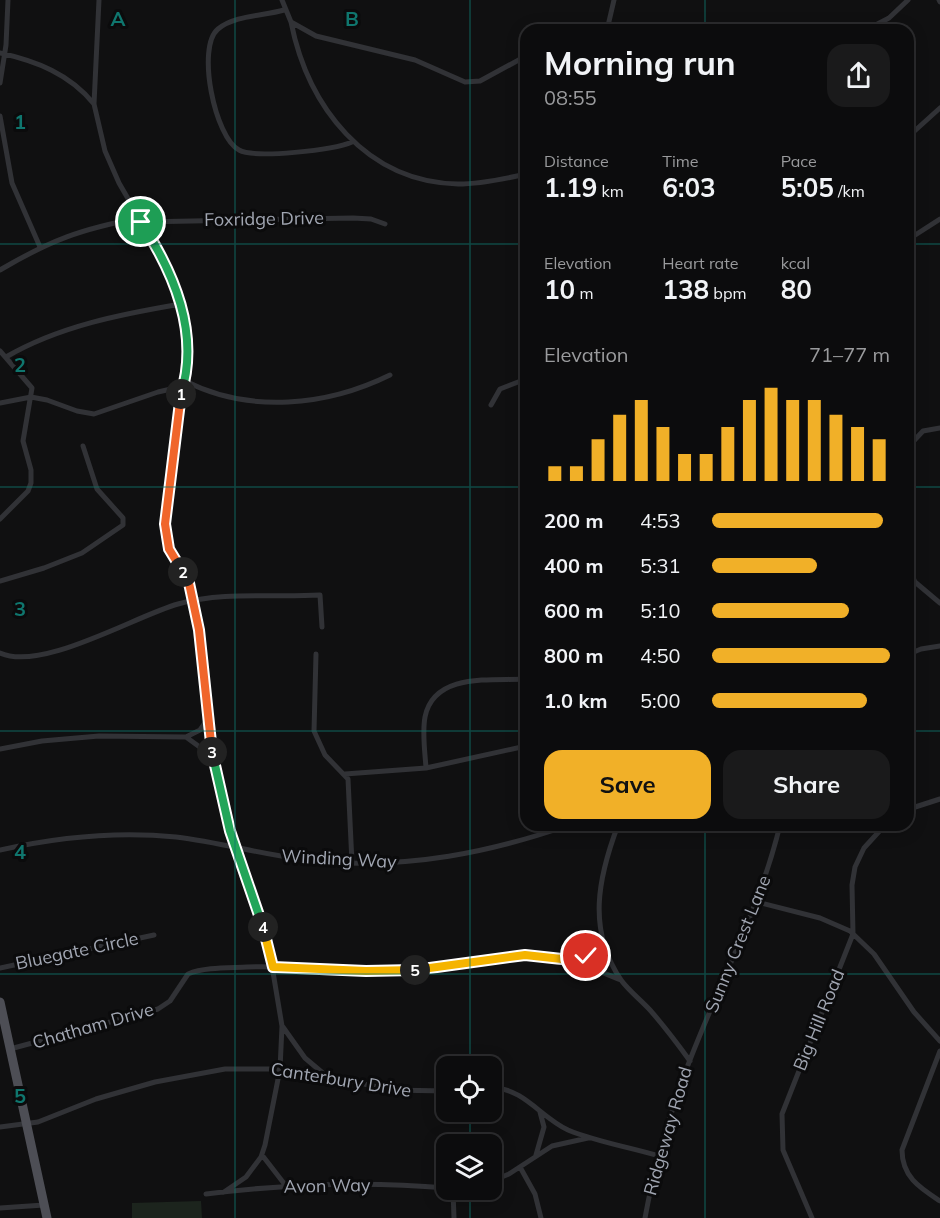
<!DOCTYPE html>
<html lang="en">
<head>
<meta charset="utf-8">
<style>
  body { margin:0; font-family:Mulish,sans-serif; background:#1a1a1b; color:#f1f3f6; height:100vh; display:flex; flex-direction:column; font-size:22px; white-space:nowrap }
  * { box-sizing:border-box; margin:0 }
  p { font-size:20px; color:#9a9b9d }
  .icon { flex:none; width:33px; height:33px; fill:none; stroke:currentColor; stroke-width:2; stroke-linecap:round; stroke-linejoin:round }
  .map { position:relative; flex:1; overflow:hidden }
  .sheet { position:absolute; left:520px; top:24px; width:394px; height:807px; display:flex; flex-direction:column; background:#0c0c0d; border-radius:18px; box-shadow:0 3px 15px #0003,0 0 0 2px #2c2c2e }
  .sheet>* { flex:none }
  .tools { position:absolute; left:436px; top:1056px; display:grid; gap:12px }
  .tools a { display:grid; place-items:center; width:66px; height:66px; border-radius:12px; background:#0c0c0d; box-shadow:0 3px 15px #0003,0 0 0 2px #2c2c2e; font-size:30px }
  .pin { position:absolute; display:grid; place-items:center; width:51px; height:51px; color:#fff; margin:-26px; border:3px solid #fff; border-radius:50%; box-shadow:0 2px 6px #0007 }
  .km { position:absolute; width:30px; height:30px; margin:-15px; border-radius:50%; background:#222; color:#fff; font-size:16px; line-height:30px; text-align:center }
  .round { display:grid; place-items:center; flex:none; width:63px; height:63px; border-radius:18px; background:#1a1a1b }
  .summary { display:flex; align-items:center; justify-content:space-between; height:102px; padding:0 24px }
  h1 { font-size:33px; font-weight:700; line-height:45px }
  .figures { display:grid; grid-template-columns:repeat(3,1fr); gap:9px; height:102px; padding:6px 24px }
  .figures div { display:grid; align-content:center }
  .figures b { font-size:26px; font-weight:700 }
  .figures small { font-size:16px; font-weight:400 }
  .figures p { font-size:16px }
  .chart { height:168px; padding:12px 24px }
  .chart p { display:flex; justify-content:space-between }
  .chart svg { width:100%; height:108px; margin-top:6px; stroke:#f1b028; stroke-width:6 }
  .button { display:flex; gap:12px; margin-top:auto; padding:12px 24px }
  .button a { flex:1; height:69px; border-radius:18px; background:#f1b028; color:#111; font-size:24px; font-weight:700; line-height:69px; text-align:center }
  .button a+a { background:#1a1a1b; color:#f1f3f6 }
  ul { padding:0 24px; list-style:none; font-size:20px }
  li { display:grid; grid-template-columns:96px 72px 1fr; align-items:center; height:45px }
  li i { height:15px; border-radius:8px; background:#f1b028 }
  .map>svg:first-child { display:block }
</style>
</head>
<body>
<div class="map">
<svg width="940" height="1218" viewBox="0 0 940 1218">
  <rect width="100%" height="100%" fill="#101011"/>
  <!-- green -->
  <path fill="#1c241d" d="M201,1201L202,1218H132V1203Z"/>
  <g fill="none" stroke-linecap="round" stroke-linejoin="round">
    <!-- street -->
    <path stroke="#313236" stroke-width="5" d="M99,0L94,104L105,151L119,183L171,273L185,325L188,363L180,399L165,514L166,540L189,583L199,630L212,756L230,831L269,948L282,1026L280,1069L265,1145L261,1157L246,1177L224,1192
      M282,0L291,22L316,36L415,60L465,82L480,81L526,56
      M939,0L940,2
      M284,10C264,16 235,15 218,29C196,47 215,138 239,150C255,159 334,150 352,142
      M291,22C308,107 366,182 458,184C481,184 504,179 526,174
      M607,30L614,0
      M866,30L889,18L908,0
      M0,53C36,61 70,74 94,104
      M0,83L6,45L8,0
      M0,116L12,183L40,247
      M909,136L940,108
      M141,222L353,218L371,219L385,224
      M909,239L940,219
      M0,270C51,240 81,229 139,218
      M0,351L32,388L23,441L31,470V483L28,491L0,519
      M6,357C59,326 122,314 181,304
      M185,381C250,414 327,406 390,375
      M0,403L31,397L47,400L77,411L94,414L158,392L184,386
      M491,405L500,389L526,379
      M909,446L923,431L940,428
      M909,569L915,582L940,603
      M0,581L44,568L82,553L123,525V518L97,489L83,446
      M0,653C42,672 135,616 178,604C225,591 272,598 320,595L322,627
      M316,654L314,731L325,755L348,779L352,863
      M909,654L921,649L940,646
      M186,737L200,730L207,720
      M0,749L42,741L99,736L186,737L212,756
      M426,768C425,752 422,733 425,717C434,672 493,681 526,679
      M345,774L426,768L526,746
      M909,809L940,799
      M618,825C598,878 587,930 621,980C629,991 641,1000 650,1010C664,1026 677,1043 690,1061
      M0,850C58,837 117,831 176,837C226,843 274,858 324,862C410,868 489,853 569,825
      M757,902L820,918L850,931L874,954L914,1012L940,1041
      M572,960L590,952L601,938
      M0,968L154,935
      M283,1027L305,1058L324,1074
      M10,1049L158,1009L170,1001L188,974C205,967 229,968 247,967C299,965 350,973 402,971C449,968 497,952 543,956C572,958 595,970 621,980
      M940,1051L902,1150C902,1177 920,1188 940,1201
      M492,1087C526,1090 540,1117 568,1130C597,1142 629,1147 659,1156
      M0,1127L38,1122L96,1099L155,1082L225,1069H280L326,1075L390,1090L447,1091
      M262,1155L286,1186
      M536,1155L544,1127L540,1112
      M520,1167L535,1194L541,1218
      M492,1181L509,1174L552,1146L588,1138
      M453,1190L454,1218
      M206,1194C286,1184 367,1181 447,1188
      M0,1208L44,1205
      M645,1218C654,1168 668,1120 685,1073C716,989 759,912 780,825
      M812,1218L783,1150L782,1114L853,934L852,885L855,867L864,848L885,825"/>
    <!-- primary -->
    <path stroke="#4d4e55" stroke-width="9" d="M0,1002L47,1218"/>
  </g>
  <g fill="none" stroke-linecap="round" stroke-linejoin="round">
    <!-- split-1 casing -->
    <g stroke="#fff" stroke-width="12">
      <path id="split-1" d="M141,222C174,273 200,333 181,394"/>
    </g>
    <!-- split-2 casing -->
    <g stroke="#fff" stroke-width="12">
      <path id="split-2" d="M181,394L165,524L169,549L183,572"/>
    </g>
    <!-- split-3 casing -->
    <g stroke="#fff" stroke-width="12">
      <path id="split-3" d="M183,572L189,583L199,630L212,752"/>
    </g>
    <!-- split-4 casing -->
    <g stroke="#fff" stroke-width="12">
      <path id="split-4" d="M212,752L230,831L263,927"/>
    </g>
    <!-- split-5 casing -->
    <g stroke="#fff" stroke-width="12">
      <path id="split-5" d="M263,927L273,967L366,971L415,970"/>
    </g>
    <!-- split-6 casing -->
    <g stroke="#fff" stroke-width="12">
      <path id="split-6" d="M415,970L525,955L571,960L586,956"/>
    </g>
    <!-- split-1 -->
    <use href="#split-1" stroke="#22a559" stroke-width="8"/>
    <!-- split-2 -->
    <use href="#split-2" stroke="#f0652b" stroke-width="8"/>
    <!-- split-3 -->
    <use href="#split-3" stroke="#f0652b" stroke-width="8"/>
    <!-- split-4 -->
    <use href="#split-4" stroke="#22a559" stroke-width="8"/>
    <!-- split-5 -->
    <use href="#split-5" stroke="#f5b400" stroke-width="8"/>
    <!-- split-6 -->
    <use href="#split-6" stroke="#f5b400" stroke-width="8"/>
  </g>
  <!-- grid -->
  <path fill="none" stroke="#0f766e" stroke-width="1.5" stroke-opacity="0.55" d="M235,0V1218M470,0V1066M705,0V30M0,244H526M909,244H940M0,487H526M909,487H940M0,731H526M909,731H940M705,825V1218M0,974H940M470,1112V1144M470,1190V1218"/>
  <g text-anchor="middle" stroke-width="6" stroke-linejoin="round" paint-order="stroke">
    <!-- street labels -->
    <g font-size="18" fill="#a1a6b2" stroke="#0b0b0c">
      <text transform="translate(264 219) rotate(-1)" y="6">Foxridge Drive</text>
      <text transform="translate(339 859) rotate(3)" y="6">Winding Way</text>
      <text transform="translate(738 944) rotate(-68)" y="6">Sunny Crest Lane</text>
      <text transform="translate(77 951) rotate(-12)" y="6">Bluegate Circle</text>
      <text transform="translate(819 1020) rotate(-68)" y="6">Big Hill Road</text>
      <text transform="translate(93 1026) rotate(-16)" y="6">Chatham Drive</text>
      <text transform="translate(341 1080) rotate(9)" y="6">Canterbury Drive</text>
      <text transform="translate(668 1131) rotate(-74)" y="6">Ridgeway Road</text>
      <text transform="translate(327 1186) rotate(-1)" y="6">Avon Way</text>
    </g>
  </g>
  <g font-size="20" text-anchor="middle" font-weight="bold" fill="#0f766e" stroke="#0b0b0c" stroke-width="6" stroke-linejoin="round" paint-order="stroke">
    <text x="118" y="26">A</text>
    <text x="352" y="26">B</text>
    <text x="20" y="129">1</text>
    <text x="20" y="372">2</text>
    <text x="20" y="616">3</text>
    <text x="20" y="859">4</text>
    <text x="20" y="1103">5</text>
  </g>
</svg>
<div class="tools">
<a><svg class="icon" aria-label="locate" viewBox="0 0 24 24"><circle cx="12" cy="12" r="6"/><path d="M12 2v4M12 18v4M2 12h4M18 12h4"/></svg></a>
<a><svg class="icon" aria-label="layers" viewBox="0 0 24 24"><path d="M12 4l9 5-9 5-9-5zM3 14l9 5 9-5"/></svg></a>
</div>
<div class="pin" style="left:141px;top:222px;background:#1e9e55"><svg class="icon" aria-label="arrive" viewBox="0 0 24 24"><path d="M6 21V4h12l-3 4 3 4H6"/></svg></div>
<div class="pin" style="left:586px;top:956px;background:#d93025"><svg class="icon" aria-label="check" viewBox="0 0 24 24"><path d="M5 12l5 5 9-10"/></svg></div>
<b class="km" style="left:181px;top:394px">1</b>
<b class="km" style="left:183px;top:572px">2</b>
<b class="km" style="left:212px;top:752px">3</b>
<b class="km" style="left:263px;top:927px">4</b>
<b class="km" style="left:415px;top:970px">5</b>
<section class="sheet">
<div class="summary"><div><h1>Morning run</h1><p>08:55</p></div><a class="round"><svg class="icon" aria-label="share" viewBox="0 0 24 24"><path d="M12 15V3M7 8l5-5 5 5M5 13v7h14v-7"/></svg></a></div>
<div class="figures">
<div><p>Distance</p><b>1.19<small> km</small></b></div>
<div><p>Time</p><b>6:03</b></div>
<div><p>Pace</p><b>5:05<small> /km</small></b></div>
</div>
<div class="figures">
<div><p>Elevation</p><b>10<small> m</small></b></div>
<div><p>Heart rate</p><b>138<small> bpm</small></b></div>
<div><p>kcal</p><b>80</b></div>
</div>
<div class="chart"><p><span>Elevation</span>71–77 m</p>
<svg viewBox="0 0 160 44" preserveAspectRatio="none"><path d="M5 44V38M15 44V38M25 44V27M35 44V17M45 44V11M55 44V22M65 44V33M75 44V33M85 44V22M95 44V11M105 44V6M115 44V11M125 44V11M135 44V17M145 44V22M155 44V27"/></svg>
</div>
<ul>
<li><b>200 m</b>4:53<i style="width:96%"></i></li>
<li><b>400 m</b>5:31<i style="width:59%"></i></li>
<li><b>600 m</b>5:10<i style="width:77%"></i></li>
<li><b>800 m</b>4:50<i style="width:100%"></i></li>
<li><b>1.0 km</b>5:00<i style="width:87%"></i></li>
</ul>
<div class="button"><a>Save</a><a>Share</a></div>
</section>
</div>
</body>
</html>
